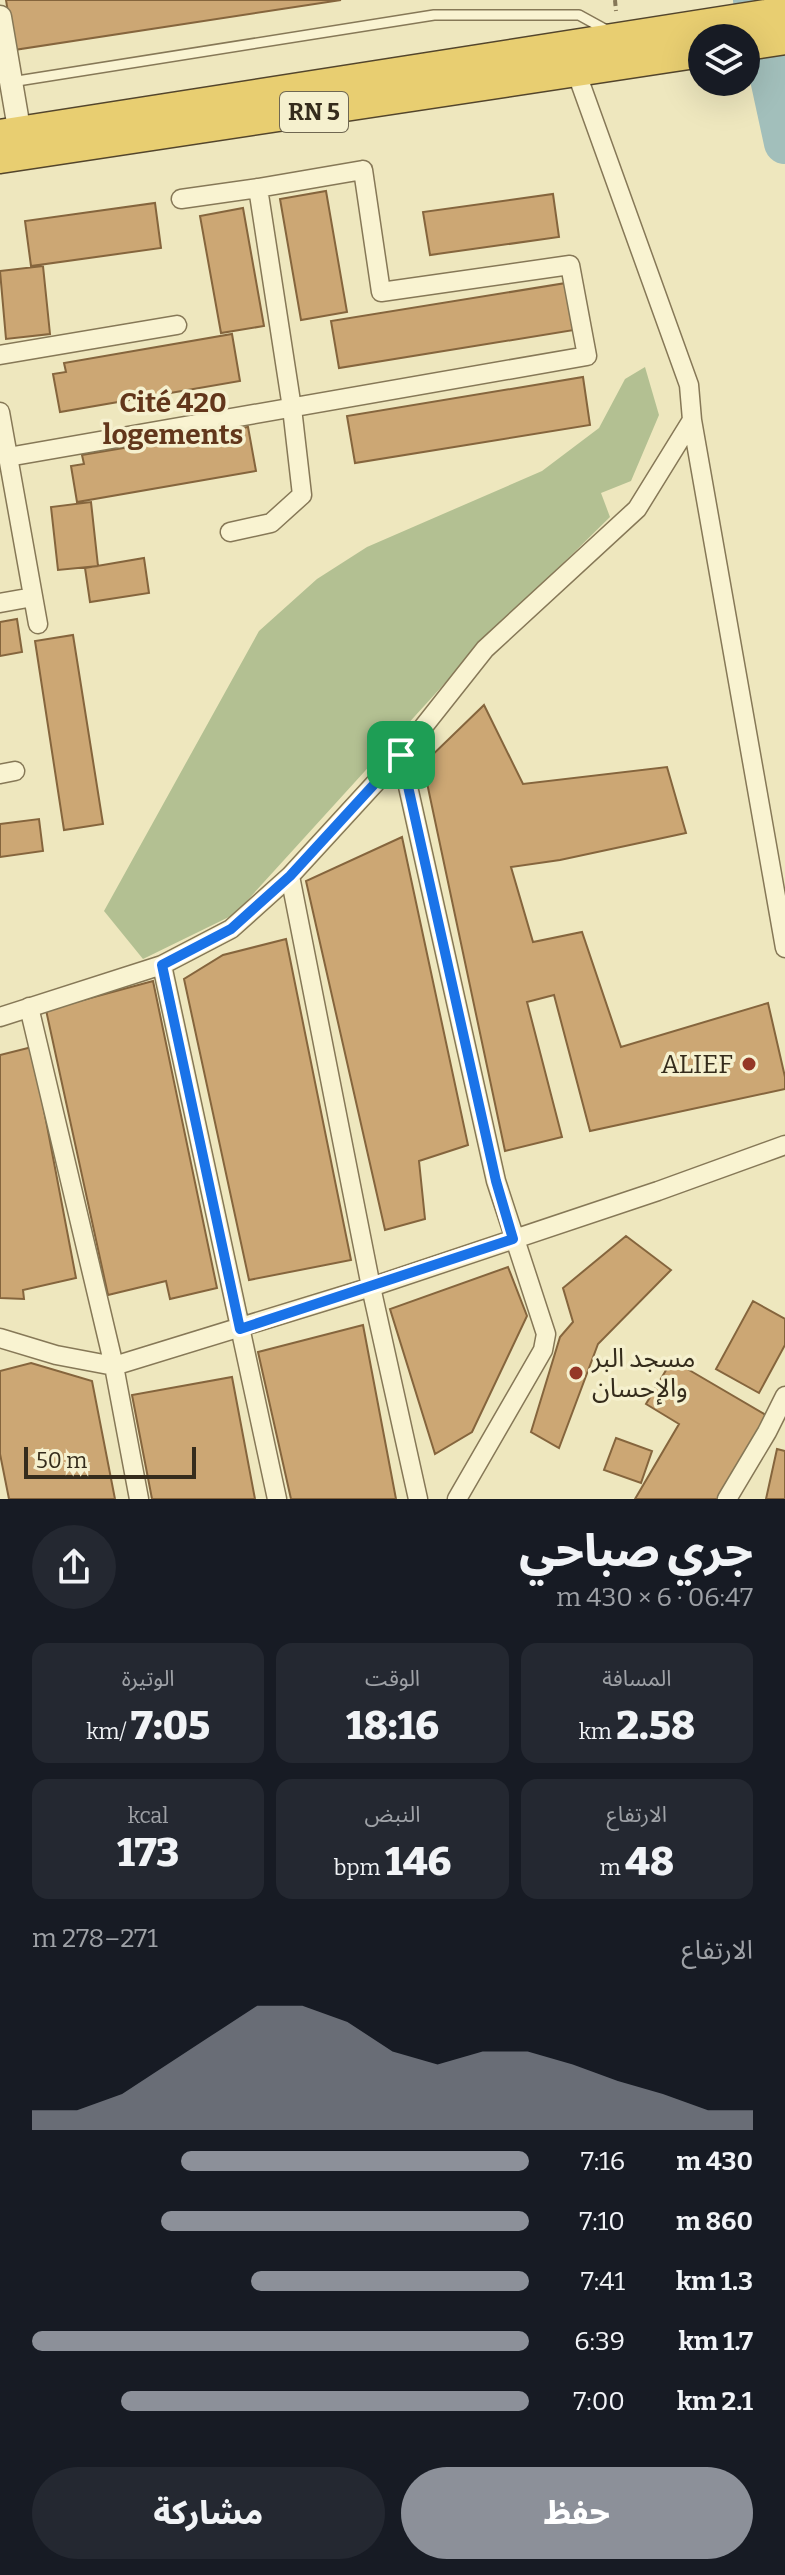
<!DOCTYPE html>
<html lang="ar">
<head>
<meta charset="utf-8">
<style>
  body { margin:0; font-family:Bitter,"Noto Sans Arabic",serif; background:#242831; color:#f1f3f6; direction:rtl; height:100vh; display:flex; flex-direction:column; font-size:30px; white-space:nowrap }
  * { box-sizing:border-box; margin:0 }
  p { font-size:26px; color:#9ea1a6 }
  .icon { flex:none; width:44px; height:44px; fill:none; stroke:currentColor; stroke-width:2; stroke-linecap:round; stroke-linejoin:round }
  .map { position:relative; height:1499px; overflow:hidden; direction:ltr }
  .sheet { display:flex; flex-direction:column; background:#171b24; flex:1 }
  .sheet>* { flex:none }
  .fabs { position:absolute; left:688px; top:24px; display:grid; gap:16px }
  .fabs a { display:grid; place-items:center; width:72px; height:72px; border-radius:50%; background:#171b24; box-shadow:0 8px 32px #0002; font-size:40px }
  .scale { position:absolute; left:24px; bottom:20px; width:172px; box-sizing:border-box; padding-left:8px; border:4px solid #352c1c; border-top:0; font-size:22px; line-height:28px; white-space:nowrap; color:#352c1c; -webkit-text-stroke:6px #f5f0ce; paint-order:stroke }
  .pin { position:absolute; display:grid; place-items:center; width:68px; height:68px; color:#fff; margin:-34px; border-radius:16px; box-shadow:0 4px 12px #0006 }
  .round { display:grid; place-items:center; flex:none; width:84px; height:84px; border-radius:42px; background:#242831 }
  .headline { display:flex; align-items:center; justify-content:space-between; height:136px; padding:0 32px }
  h1 { font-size:44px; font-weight:800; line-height:60px }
  .figures { display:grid; grid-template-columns:repeat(3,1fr); gap:12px; height:136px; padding:8px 32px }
  .figures div { display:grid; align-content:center; border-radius:16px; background:#242831; text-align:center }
  .figures b { font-size:40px; font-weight:800 }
  .figures small { font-size:22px; font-weight:400 }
  .figures p { font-size:22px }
  .chart { height:224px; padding:16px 32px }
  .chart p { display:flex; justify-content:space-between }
  .chart svg { width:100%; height:144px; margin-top:8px; fill:#8c9099; opacity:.7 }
  .primary-button { display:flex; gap:16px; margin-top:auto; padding:16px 32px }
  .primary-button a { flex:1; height:92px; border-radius:48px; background:#8c9099; color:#fff; font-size:32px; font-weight:800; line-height:92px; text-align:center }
  .primary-button a+a { background:#242831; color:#f1f3f6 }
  ul { padding:0 32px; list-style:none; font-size:26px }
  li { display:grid; grid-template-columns:128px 96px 1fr; align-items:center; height:60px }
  li i { height:20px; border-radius:10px; background:#8c9099 }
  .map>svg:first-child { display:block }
</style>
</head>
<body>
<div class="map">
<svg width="785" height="1499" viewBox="0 0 785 1499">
  <rect width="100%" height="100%" fill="#eee7be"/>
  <!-- cemetery -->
  <path fill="#b3c092" d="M645,367L659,415L631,481L601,493L610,517L475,650L235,914L143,959L104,911L259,631L317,579L367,547L542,471L599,428L625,379Z"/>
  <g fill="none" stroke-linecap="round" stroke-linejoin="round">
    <!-- river -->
    <path stroke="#a2bfbb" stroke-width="42" d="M754,0L785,143"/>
  </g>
  <!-- building -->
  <path fill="#cca774" stroke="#85653d" stroke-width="2" d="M6,0H341L14,50Z
    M326,191L347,312L301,320L280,199Z
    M553,194L559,237L430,255L423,212Z
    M155,203L161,248L31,266L25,221Z
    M243,208L264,326L221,333L200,216Z
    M43,266L50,334L6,339L0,271Z
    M566,283L574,330L339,368L331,321Z
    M232,334L240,381L60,412L53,374L66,372L64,363Z
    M583,377L590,425L355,463L347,416Z
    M248,427L256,471L77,502L71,466L84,464L82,455Z
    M91,502L98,566L58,570L51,507Z
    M144,558L149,593L90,602L85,568Z
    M17,619L22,652L0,656V622Z
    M73,635L103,824L64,830L35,641Z
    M484,705L523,784L667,767L686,833L560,860L511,867L533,942L582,932L621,1047L768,1003L785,1077V1089L590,1131L554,995L527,1002L562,1137L505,1151L423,764Z
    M39,819L43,851L0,857V824Z
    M402,837L468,1145L419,1161L425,1219L385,1230L306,881Z
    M286,939L351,1260L249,1280L184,979L223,955Z
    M153,981L217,1288L170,1299L166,1281L108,1295L46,1010Z
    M32,1047L76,1278L23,1290L24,1299L0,1298V1055Z
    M626,1236L671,1270L598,1344L559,1448L531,1432L560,1337L573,1322L563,1288Z
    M508,1267L527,1316L472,1432L435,1454L390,1309Z
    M753,1301L785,1319V1345L759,1393L716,1369Z
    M363,1325L396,1499H291L258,1352Z
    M672,1360L771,1418L723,1499H635L679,1424L646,1404Z
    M31,1363L92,1381L115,1499H9L0,1454V1371Z
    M232,1377L255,1499H152L132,1395Z
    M616,1438L652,1451L641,1483L604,1470Z
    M777,1449L785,1451V1499H766Z"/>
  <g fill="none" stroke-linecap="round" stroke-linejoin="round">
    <!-- service casing -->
    <g stroke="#867857" stroke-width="12">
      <path id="service" d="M11,82L434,15H579L610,32"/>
    </g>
    <!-- minor casing -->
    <g stroke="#867857" stroke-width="21">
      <path id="minor" d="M573,63L689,385L692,420L785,948
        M181,199L258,188
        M0,355L177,325
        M0,412L38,624
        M8,457L587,356L570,265L381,292L363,170L258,188L292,408L302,495L271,523L230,532
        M0,603L33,597
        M401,755L496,1181L546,1334L543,1350L457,1499
        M0,774L15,771
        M290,876L371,1287L418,1499
        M162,965L277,1499
        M29,1007L114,1366L139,1499
        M0,1017L162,965L231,929L290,876L401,755L485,649L637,509L692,420
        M0,1338L56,1355L114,1366L371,1287L658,1191L785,1145
        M727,1499L767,1432L785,1396"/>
    </g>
    <!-- tertiary casing -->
    <g stroke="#867857" stroke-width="25">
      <path id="tertiary" d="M0,17L22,146"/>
    </g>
    <!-- trunk casing -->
    <g stroke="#53452c" stroke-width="33">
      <path id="trunk" d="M746,45L785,39
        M0,135L785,12
        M0,158L702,52"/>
    </g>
    <!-- path -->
    <path stroke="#867857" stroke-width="4" stroke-dasharray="6 4" stroke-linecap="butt" d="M615,0L616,11"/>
    <!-- service -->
    <use href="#service" stroke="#f9f3d1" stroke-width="9"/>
    <!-- minor -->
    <use href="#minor" stroke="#f9f3d1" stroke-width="18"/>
    <!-- tertiary -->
    <use href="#tertiary" stroke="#f9f3d1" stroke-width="22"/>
    <!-- trunk -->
    <use href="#trunk" stroke="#e8ce71" stroke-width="30"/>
  </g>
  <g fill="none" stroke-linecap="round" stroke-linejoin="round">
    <!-- route casing -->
    <g stroke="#fff" stroke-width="16">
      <path id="route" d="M401,755L496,1181L513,1239L240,1329L162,965L231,929L290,876Z"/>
    </g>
    <!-- route -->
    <use href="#route" stroke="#1a73e8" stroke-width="10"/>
  </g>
  <!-- markers -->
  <g fill="#953827" stroke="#f5f0ce" stroke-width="3">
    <circle cx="749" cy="1064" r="8"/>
    <circle cx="576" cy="1373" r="8"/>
  </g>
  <g text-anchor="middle" stroke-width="7" stroke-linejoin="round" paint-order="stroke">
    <!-- shield labels -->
    <rect fill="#f5f0ce" stroke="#6f6751" stroke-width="2" x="280" y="92" width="68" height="40" rx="6"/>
    <g font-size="24" font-weight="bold" fill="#352c1c">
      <text x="314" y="120">RN 5</text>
    </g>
    <!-- poi labels -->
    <g font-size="26" fill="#352c1c" stroke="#f5f0ce" text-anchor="end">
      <text x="733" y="1073">ALIEF</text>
      <text x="592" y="1367" text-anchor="start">مسجد البر<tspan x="592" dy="30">والإحسان</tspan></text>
    </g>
    <!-- neighbourhood labels -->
    <g font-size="28" font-weight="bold" fill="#62361b" stroke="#f5f0ce">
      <text x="173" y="412">Cité 420<tspan x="173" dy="32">logements</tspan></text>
    </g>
  </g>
</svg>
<div class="fabs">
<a><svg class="icon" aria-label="layers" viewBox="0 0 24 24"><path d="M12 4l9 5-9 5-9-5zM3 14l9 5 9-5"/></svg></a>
</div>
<div class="scale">50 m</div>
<div class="pin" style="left:401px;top:755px;background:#1e9e55"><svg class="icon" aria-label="arrive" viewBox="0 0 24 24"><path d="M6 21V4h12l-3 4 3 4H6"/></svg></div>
</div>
<section class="sheet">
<div class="headline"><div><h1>جري صباحي</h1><p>06:47 · 6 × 430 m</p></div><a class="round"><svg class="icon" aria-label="share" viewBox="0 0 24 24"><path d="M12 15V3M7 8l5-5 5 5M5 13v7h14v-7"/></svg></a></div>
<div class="figures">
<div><p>المسافة</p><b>2.58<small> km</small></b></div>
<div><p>الوقت</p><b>18:16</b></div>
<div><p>الوتيرة</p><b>7:05<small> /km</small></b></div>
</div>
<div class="figures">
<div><p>الارتفاع</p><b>48<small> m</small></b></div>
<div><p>النبض</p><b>146<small> bpm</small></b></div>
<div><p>kcal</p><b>173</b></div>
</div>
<div class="chart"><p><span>الارتفاع</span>271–278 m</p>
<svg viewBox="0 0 160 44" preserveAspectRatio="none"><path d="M0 44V38L10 38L20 33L30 24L40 15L50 6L60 6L70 11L80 20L90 24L100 20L110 20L120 24L130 29L140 33L150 38L160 38V44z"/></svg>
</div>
<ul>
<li><b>430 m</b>7:16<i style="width:70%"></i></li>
<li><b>860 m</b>7:10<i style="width:74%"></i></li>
<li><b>1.3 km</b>7:41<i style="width:56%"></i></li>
<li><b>1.7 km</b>6:39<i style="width:100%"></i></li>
<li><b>2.1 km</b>7:00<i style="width:82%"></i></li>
</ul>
<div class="primary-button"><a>حفظ</a><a>مشاركة</a></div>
</section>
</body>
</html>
